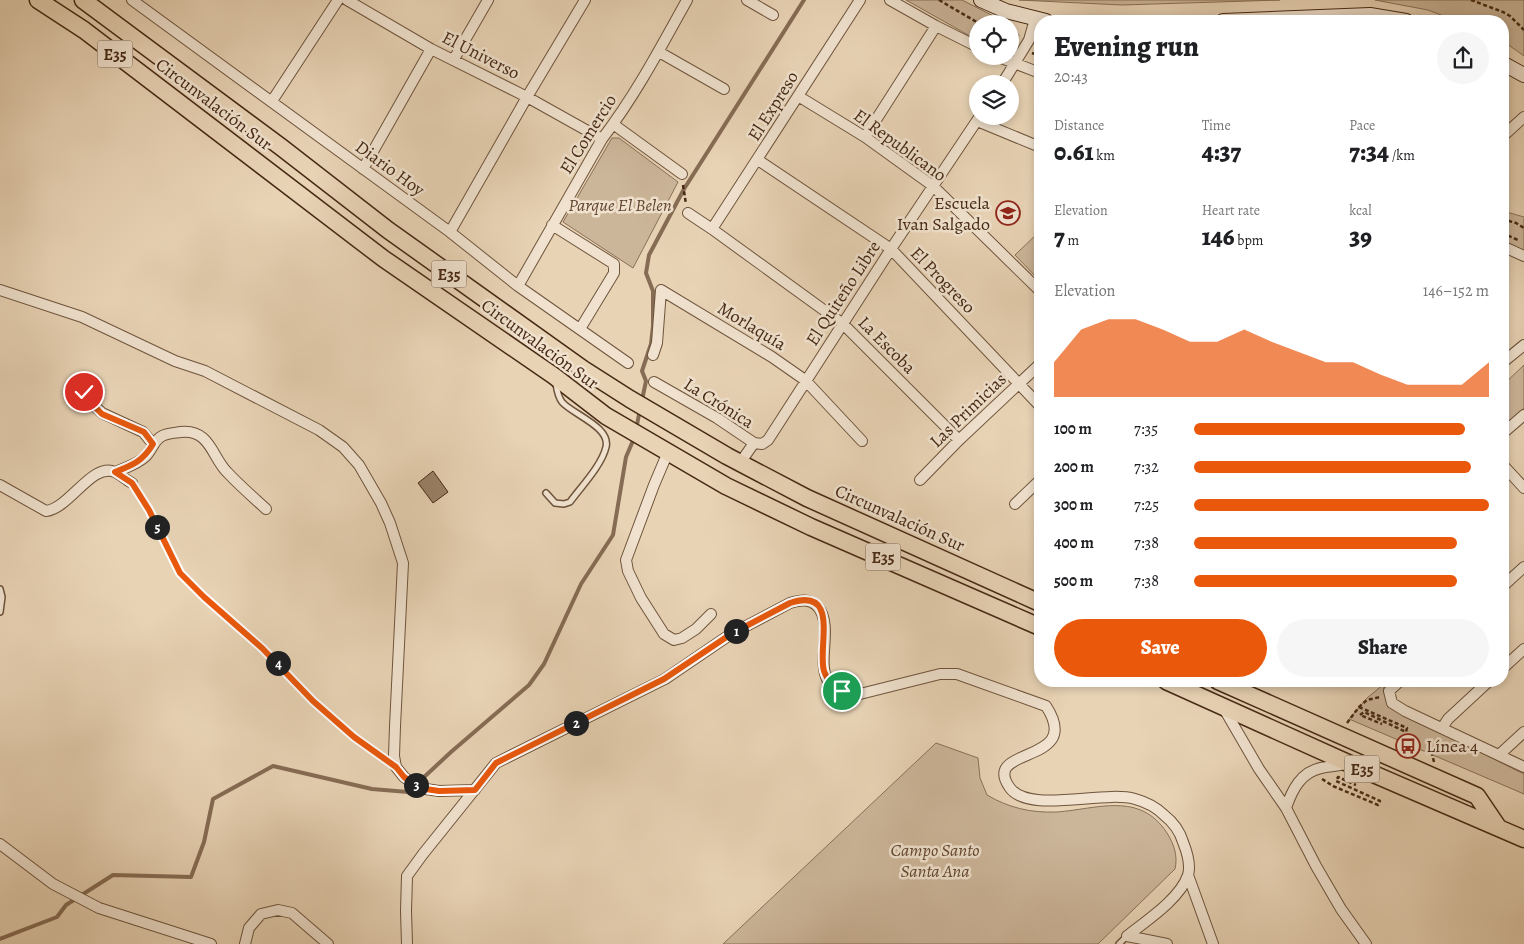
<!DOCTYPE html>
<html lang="en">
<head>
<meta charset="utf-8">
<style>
  body { margin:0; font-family:Alegreya,serif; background:#f6f6f6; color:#202124; height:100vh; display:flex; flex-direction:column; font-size:19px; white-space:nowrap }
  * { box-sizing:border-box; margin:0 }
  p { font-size:16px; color:#757577 }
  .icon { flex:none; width:28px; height:28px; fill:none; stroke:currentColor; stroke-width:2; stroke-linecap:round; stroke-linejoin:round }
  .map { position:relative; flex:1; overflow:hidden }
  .drawer { position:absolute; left:1034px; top:15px; width:475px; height:672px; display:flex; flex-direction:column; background:#fff; border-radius:20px; box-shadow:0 2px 8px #0003 }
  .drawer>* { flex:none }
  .tools { position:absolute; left:969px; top:15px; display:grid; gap:10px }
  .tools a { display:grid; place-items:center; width:50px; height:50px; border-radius:50%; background:#fff; box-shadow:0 2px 8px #0003; font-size:25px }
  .pin { position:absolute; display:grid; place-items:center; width:42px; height:42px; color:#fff; margin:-21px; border:2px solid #fff; border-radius:50%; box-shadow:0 1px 5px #0007 }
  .km { position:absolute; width:25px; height:25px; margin:-12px; border-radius:50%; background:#222; color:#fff; font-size:14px; line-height:25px; text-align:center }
  .round { display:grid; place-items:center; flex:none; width:52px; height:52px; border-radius:26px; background:#f6f6f6 }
  .headline { display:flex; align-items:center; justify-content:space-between; height:85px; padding:0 20px }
  h1 { font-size:28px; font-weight:800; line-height:38px }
  .metrics { display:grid; grid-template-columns:repeat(3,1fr); gap:8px; height:85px; padding:5px 20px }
  .metrics div { display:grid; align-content:center }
  .metrics b { font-size:25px; font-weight:800 }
  .metrics small { font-size:14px; font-weight:400 }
  .metrics p { font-size:14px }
  .chart { height:140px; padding:10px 20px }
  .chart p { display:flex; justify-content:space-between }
  .chart svg { width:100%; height:90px; margin-top:5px; fill:#ea580c; opacity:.7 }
  .primary-button { display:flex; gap:10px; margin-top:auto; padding:10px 20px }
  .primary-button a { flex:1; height:58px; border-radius:30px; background:#ea580c; color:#fff; font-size:20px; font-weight:800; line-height:58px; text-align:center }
  .primary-button a+a { background:#f6f6f6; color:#202124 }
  ul { padding:0 20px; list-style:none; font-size:16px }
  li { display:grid; grid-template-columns:80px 60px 1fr; align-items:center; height:38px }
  li i { height:12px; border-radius:6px; background:#ea580c }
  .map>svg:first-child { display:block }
</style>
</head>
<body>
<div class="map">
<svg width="1524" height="944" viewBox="0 0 1524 944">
  <rect width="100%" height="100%" fill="#e8d3b5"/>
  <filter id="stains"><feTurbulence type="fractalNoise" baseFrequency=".004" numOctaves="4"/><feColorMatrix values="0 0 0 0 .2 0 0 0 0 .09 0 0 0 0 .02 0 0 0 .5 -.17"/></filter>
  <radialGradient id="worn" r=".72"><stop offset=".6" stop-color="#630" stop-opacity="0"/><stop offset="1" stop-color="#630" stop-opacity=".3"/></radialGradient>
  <!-- green -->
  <path fill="#ccb69a" stroke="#897057" d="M906,0H962L1009,24H978L977,40Z
    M1019,0H1280L1122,5Z
    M1375,0H1524V56L1503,41L1502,21H1457L1428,10Z
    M1010,24L1019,35L1014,52L1010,55Z
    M612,138H619L678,182L633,268L563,222Z
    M1503,211L1524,217V252L1503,242Z
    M1040,231V281L1015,255Z
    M1524,365V408L1503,427V385Z
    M1384,684V692L1388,706L1524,774V794L1349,719L1367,698Z
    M936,743L978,758L980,778L987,795C1009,808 1031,813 1057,812C1097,809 1140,791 1167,833C1174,844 1178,856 1175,869L1098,944H723Z"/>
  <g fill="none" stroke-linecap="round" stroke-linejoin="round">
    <!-- stream -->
    <path stroke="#866c54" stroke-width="4" d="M642,400L646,381L642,371L651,344L653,326V291L646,273L649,255L684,189L804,0
      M636,430L640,409
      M0,939L57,917L66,905L113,875L191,877L204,842L213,799L273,766L372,789L408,792L451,752L529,685L544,664L581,584L613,535L626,457L635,436"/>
  </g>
  <!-- building -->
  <path fill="#9a8168" stroke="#462914" d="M433,471L448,492L433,503L418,483Z"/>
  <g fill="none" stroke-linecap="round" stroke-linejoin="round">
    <!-- service casing -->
    <g stroke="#6e543c" stroke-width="8">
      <path id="service" d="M132,483L149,510L180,573L204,597L262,647L313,701L354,737L395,766
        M546,493L555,503L564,504L570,502C581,487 602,465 606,447C611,427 572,414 562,402C558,397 557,390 556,384
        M0,589L2,597L0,612
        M1119,944L1127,936"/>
    </g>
    <!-- minor casing -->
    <g stroke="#6e543c" stroke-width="12">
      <path id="minor" d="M132,0L450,232L518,286L628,363
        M347,0L431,49L527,97L602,139
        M747,0L773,15
        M890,0L936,26L978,47
        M659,52L724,89
        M996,56L1040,73
        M454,59L488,0
        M1002,84L1029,40L1035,19
        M798,96L865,137L933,186L1040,291
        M272,101L338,0
        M977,121L1040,147
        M613,124L682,174
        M865,137L936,26
        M1502,137L1524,117
        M758,160L891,249L1040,406
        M363,169L431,49
        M688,213L712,229L843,324L959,440
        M552,225L614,264V273L580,329
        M712,229L860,0
        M450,232L527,97L585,0
        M1502,246L1524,256
        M518,286L602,139C635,96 661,47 687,0
        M0,290L82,317L175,361L205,371L319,430L343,447L359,465L381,503L390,523L403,563L395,726L394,756L396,767L404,777L419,788L439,791L475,790
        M653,355L657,343L661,290L772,357L805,380L862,441
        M1502,363L1524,345
        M80,378L84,392L91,403L102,413L143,432L153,444
        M654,382L717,418L754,443L762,444L768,440L891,249L980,116
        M1502,434L1524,415
        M668,452L654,485L626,560L628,571L641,598L664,634L674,640L682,638L696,629L711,614
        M740,463L754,443
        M1502,464L1524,488
        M115,472C125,468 138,464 146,456C152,450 154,440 162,436C168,433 175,433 181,432C210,429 212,457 227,472C239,485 253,497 266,509
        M920,480L959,440L1040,364
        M0,485L46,511C70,508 92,462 115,472C121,475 126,480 132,483
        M1015,504L1040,480
        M1502,587L1524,567
        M1502,669L1524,649
        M1400,681L1389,691L1392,703L1405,711L1524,767
        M1223,707L1259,769L1286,808L1316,866L1341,909L1366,944
        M1442,728L1448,719L1489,681
        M1499,755L1524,732
        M1286,808C1292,790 1301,772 1321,768C1331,766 1339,766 1348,763
        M0,844L53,884L99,908L211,944
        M1188,875L1213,944
        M245,944L249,928L261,914L278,910L292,913L328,944
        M407,944L406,911L407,876L423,854L496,763L665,679L731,634L790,603C800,600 810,598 818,607C840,634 797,693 860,694L940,674H957L1046,706C1085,766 979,745 1010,788C1029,814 1103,790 1135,799C1146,802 1156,807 1164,815C1173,822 1180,832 1183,842C1187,852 1191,865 1188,875C1180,899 1146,921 1127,936L1167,944"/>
    </g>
    <!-- secondary casing -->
    <g stroke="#462914" stroke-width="16">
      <path id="secondary" d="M981,0L1006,11L1046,21
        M1223,21L1370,15L1406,21
        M1502,63L1524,75"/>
    </g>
    <!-- trunk casing -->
    <g stroke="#462914" stroke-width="19">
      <path id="trunk" d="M38,0L84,30L384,259L554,376L606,416L726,486L811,527L1040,627
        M83,0L281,147L388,230L583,369L630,399L727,456L807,498L1040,603
        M1166,681L1348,763L1524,839
        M1218,681L1477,796L1498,827"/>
    </g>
    <!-- path -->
    <path stroke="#462914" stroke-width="2.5" stroke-dasharray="4 2.5" stroke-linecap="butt" d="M939,0L980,24
      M1471,0L1503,12L1510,16L1524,30
      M1032,53L1040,56
      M683,185L686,204
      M1502,219L1516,223L1524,228
      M1502,233L1518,240
      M1359,707L1407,728L1406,732L1364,712L1360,715L1382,724
      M1347,723L1359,707L1367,700L1380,697
      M1434,762L1432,754L1438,739
      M1322,779L1333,786L1378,805L1380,801L1336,781L1338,777L1356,785"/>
    <!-- service -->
    <use href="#service" stroke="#f0e2cf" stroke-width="5"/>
    <!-- minor -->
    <use href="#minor" stroke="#f0e2cf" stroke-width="10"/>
    <!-- secondary -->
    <use href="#secondary" stroke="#f0e2cf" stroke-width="14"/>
    <!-- trunk -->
    <use href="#trunk" stroke="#e8d3b5" stroke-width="16"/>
  </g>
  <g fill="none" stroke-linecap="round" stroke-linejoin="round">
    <!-- route casing -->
    <g stroke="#fff" stroke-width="10">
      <path id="route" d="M84,392L91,403L102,414L144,432L153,444C143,461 133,465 115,472L132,483L149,510L180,573L204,597L262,648L313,701L354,737L396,767L404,777L419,788L439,791L475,790L496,763L664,679L731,634L790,603C841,586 817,648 824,671C827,681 834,686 842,691"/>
    </g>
    <!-- route -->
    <use href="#route" stroke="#ea580c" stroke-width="6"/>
  </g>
  <!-- icons -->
  <defs>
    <g id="school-ring" transform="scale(1.25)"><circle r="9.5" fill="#f0e2cf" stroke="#8f2418" stroke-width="1.5"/><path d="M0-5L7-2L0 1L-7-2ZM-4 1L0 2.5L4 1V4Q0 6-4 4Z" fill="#8f2418"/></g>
    <g id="bus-ring" transform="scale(1.25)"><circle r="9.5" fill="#f0e2cf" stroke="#8f2418" stroke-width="1.5"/><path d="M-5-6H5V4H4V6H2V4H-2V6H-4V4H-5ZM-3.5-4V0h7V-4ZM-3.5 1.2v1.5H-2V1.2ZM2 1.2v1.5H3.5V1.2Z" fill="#8f2418"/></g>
  </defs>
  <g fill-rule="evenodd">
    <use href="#school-ring" x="1008" y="213"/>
    <use href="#bus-ring" x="1408" y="746"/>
  </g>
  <g text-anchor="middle" stroke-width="5" stroke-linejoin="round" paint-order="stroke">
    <!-- shield labels -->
    <g fill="#f0e2cf" stroke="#79604c" stroke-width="1">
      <rect x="97.5" y="40.5" width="35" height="27" rx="4"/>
      <rect x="431.5" y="260.5" width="35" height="27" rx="4"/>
      <rect x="865.5" y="543.5" width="35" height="27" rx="4"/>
      <rect x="1344.5" y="755.5" width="35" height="27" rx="4"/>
    </g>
    <g font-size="16" font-weight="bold" fill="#462914">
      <text x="115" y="60">E35</text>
      <text x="449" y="280">E35</text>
      <text x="883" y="563">E35</text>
      <text x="1362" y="775">E35</text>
    </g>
    <!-- street labels -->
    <g font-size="18" fill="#462914" stroke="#f0e2cf">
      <text transform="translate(481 55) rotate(27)" y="6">El Universo</text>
      <text transform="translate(214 104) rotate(37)" y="6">Circunvalación Sur</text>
      <text transform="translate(773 106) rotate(-58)" y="6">El Expreso</text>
      <text transform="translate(588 134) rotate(-58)" y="6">El Comercio</text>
      <text transform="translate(900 145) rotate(36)" y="6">El Republicano</text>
      <text transform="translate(390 168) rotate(36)" y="6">Diario Hoy</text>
      <text transform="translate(943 280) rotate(46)" y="6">El Progreso</text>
      <text transform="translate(843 293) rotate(-57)" y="6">El Quiteño Libre</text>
      <text transform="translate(752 326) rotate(31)" y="6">Morlaquía</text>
      <text transform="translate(540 344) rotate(36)" y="6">Circunvalación Sur</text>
      <text transform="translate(887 345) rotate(45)" y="6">La Escoba</text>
      <text transform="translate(719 403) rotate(32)" y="6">La Crónica</text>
      <text transform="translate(968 410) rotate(-44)" y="6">Las Primicias</text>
      <text transform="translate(900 518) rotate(24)" y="6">Circunvalación Sur</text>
    </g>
    <!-- poi labels -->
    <g font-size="18" fill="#462914" stroke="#f0e2cf" text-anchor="end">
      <text x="990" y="209">Escuela<tspan x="990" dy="21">Ivan Salgado</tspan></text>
      <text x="1426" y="752" text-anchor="start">Línea 4</text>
    </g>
    <!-- park labels -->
    <g font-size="18" font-style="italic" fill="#61452f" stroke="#f0e2cf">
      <text x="620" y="211">Parque El Belen</text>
      <text x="935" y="856">Campo Santo<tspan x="935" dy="21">Santa Ana</tspan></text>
    </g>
  </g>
  <rect width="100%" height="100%" filter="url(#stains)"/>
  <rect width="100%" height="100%" fill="url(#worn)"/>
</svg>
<div class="tools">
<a><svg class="icon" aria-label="locate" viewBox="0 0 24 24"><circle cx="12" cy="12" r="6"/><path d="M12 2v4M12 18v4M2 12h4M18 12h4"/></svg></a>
<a><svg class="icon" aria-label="layers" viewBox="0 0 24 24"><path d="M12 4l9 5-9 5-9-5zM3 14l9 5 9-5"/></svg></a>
</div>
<div class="pin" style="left:842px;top:691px;background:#1e9e55"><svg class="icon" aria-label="arrive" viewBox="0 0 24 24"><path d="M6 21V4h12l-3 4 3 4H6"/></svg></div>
<div class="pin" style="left:84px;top:392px;background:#d93025"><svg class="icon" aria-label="check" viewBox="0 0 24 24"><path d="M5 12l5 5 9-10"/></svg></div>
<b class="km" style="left:736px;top:631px">1</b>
<b class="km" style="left:576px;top:723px">2</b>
<b class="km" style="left:416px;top:785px">3</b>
<b class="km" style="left:278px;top:663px">4</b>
<b class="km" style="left:157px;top:527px">5</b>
<section class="drawer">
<div class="headline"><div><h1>Evening run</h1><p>20:43</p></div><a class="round"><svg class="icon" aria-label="share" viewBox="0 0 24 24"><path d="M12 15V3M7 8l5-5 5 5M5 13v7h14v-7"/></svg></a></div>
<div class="metrics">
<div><p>Distance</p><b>0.61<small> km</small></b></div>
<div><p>Time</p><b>4:37</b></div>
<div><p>Pace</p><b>7:34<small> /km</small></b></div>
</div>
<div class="metrics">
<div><p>Elevation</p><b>7<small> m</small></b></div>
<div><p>Heart rate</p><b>146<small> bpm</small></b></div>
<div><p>kcal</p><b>39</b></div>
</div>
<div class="chart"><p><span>Elevation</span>146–152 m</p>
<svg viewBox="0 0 160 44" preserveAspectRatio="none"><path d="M0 44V27L10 11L20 6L30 6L40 11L50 17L60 17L70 11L80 17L90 22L100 27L110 27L120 33L130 38L140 38L150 38L160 27V44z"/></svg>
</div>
<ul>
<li><b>100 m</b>7:35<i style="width:92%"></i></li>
<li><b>200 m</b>7:32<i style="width:94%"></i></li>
<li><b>300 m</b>7:25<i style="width:100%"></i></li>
<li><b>400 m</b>7:38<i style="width:89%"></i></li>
<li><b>500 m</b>7:38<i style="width:89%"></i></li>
</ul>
<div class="primary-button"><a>Save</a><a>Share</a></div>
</section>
</div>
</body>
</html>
